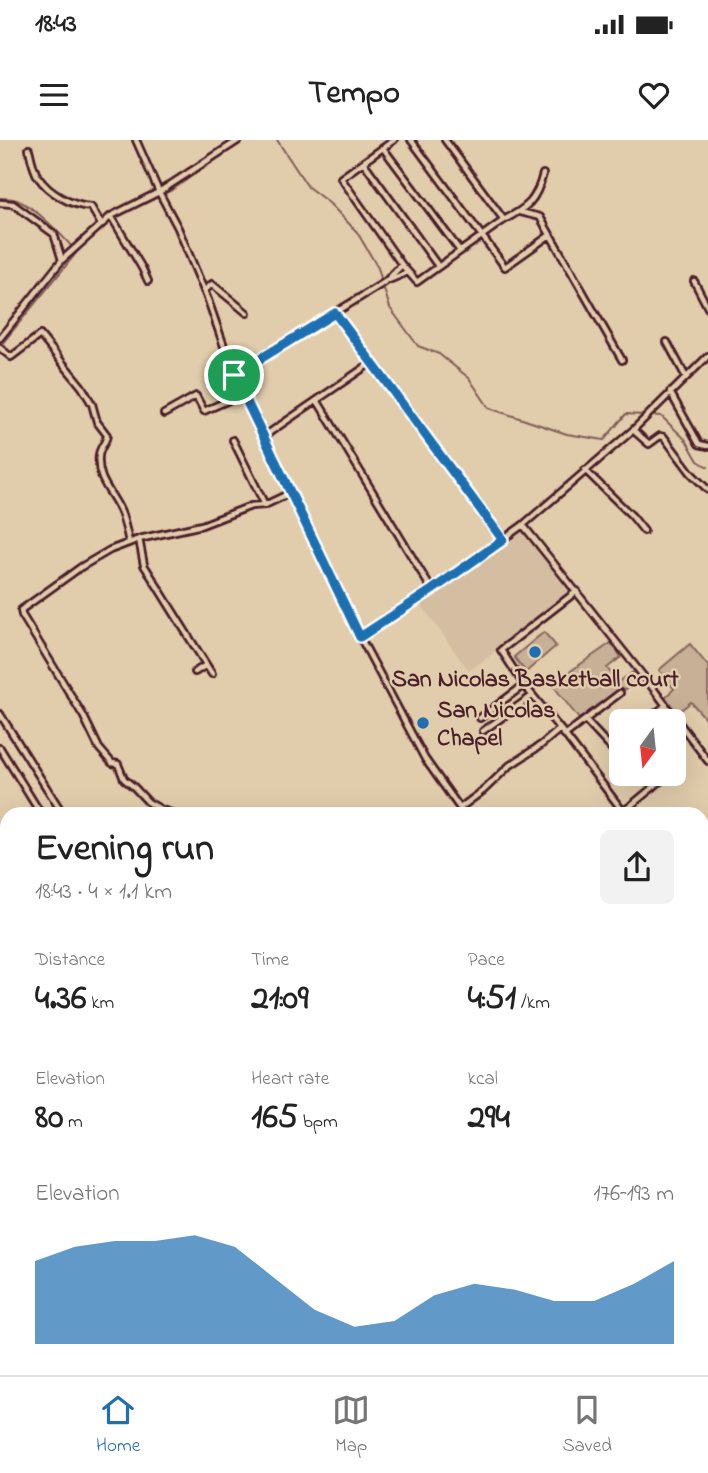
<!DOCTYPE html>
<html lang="en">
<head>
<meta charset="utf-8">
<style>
  body { margin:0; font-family:"Indie Flower",sans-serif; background:#f2f2f2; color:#222; height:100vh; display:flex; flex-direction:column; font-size:26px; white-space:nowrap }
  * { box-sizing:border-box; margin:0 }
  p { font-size:23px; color:#767676 }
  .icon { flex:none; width:38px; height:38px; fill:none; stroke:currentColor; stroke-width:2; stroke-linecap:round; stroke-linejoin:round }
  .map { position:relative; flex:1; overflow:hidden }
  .sheet { position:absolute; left:0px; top:667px; width:709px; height:569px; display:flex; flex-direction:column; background:#fff; border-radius:21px 21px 0 0; box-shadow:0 7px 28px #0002 }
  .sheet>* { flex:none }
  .needle { width:46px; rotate:195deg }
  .fabs { position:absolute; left:609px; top:569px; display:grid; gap:14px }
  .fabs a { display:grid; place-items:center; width:77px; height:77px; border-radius:10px; background:#fff; box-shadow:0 7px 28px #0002; font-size:35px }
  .pin { position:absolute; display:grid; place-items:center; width:60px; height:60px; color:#fff; margin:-30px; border:4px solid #fff; border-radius:50%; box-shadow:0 2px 7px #0007 }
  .round { display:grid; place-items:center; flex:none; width:74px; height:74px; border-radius:10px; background:#f2f2f2 }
  .summary { display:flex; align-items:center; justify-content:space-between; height:119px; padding:0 35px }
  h1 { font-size:38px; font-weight:700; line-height:52px }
  .figures { display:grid; grid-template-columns:repeat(3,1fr); gap:10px; height:119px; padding:7px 35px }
  .figures div { display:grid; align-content:center }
  .figures b { font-size:35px; font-weight:700 }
  .figures small { font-size:19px; font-weight:400 }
  .figures p { font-size:19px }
  .chart { height:196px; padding:14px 35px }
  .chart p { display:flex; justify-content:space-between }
  .chart svg { width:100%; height:126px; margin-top:7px; fill:#1f6fb2; opacity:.7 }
  .status { display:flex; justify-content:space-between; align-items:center; height:49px; padding:0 35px; background:#fff; direction:ltr }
  .status svg { height:19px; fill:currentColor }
  header { display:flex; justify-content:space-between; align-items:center; height:91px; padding:0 35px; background:#fff; font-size:32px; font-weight:700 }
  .tab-bar { display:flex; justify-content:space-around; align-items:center; height:98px; border-top:2px solid #e0e0e0; background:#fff; font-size:19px; color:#767676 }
  .tab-bar a { display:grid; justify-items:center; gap:4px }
  .tab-bar .on { color:#1f6fb2 }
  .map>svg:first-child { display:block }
</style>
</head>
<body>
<div class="status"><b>18:43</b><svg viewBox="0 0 49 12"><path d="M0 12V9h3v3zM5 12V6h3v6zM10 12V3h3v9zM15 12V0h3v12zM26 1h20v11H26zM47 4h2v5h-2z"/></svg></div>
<header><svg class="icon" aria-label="menu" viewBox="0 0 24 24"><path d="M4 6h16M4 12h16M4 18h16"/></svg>Tempo<svg class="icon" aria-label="heart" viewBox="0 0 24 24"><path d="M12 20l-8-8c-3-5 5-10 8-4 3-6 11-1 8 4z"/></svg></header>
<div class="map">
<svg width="708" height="1235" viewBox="0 0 708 1235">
  <rect width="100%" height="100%" fill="#e1ccab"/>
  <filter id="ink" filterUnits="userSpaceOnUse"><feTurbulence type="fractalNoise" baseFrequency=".0143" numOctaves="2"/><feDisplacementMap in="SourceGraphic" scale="14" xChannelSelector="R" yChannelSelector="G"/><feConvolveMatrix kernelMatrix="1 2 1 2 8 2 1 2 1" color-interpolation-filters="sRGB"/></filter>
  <g filter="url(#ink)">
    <!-- built -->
    <path fill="#d4bda0" d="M525,388L572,447L573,453L469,531L420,463Z
      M702,1155L708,1160V1235H611L618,1229L702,1228Z"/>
    <!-- green -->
    <path fill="#c8b096" stroke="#896860" stroke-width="2" d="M544,492L556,506L526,532L514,517Z
      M611,503L621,517L607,528L618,542L633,532L640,540L579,579L552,544Z
      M690,504L708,526V577L705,578L691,562L676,574L664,558L674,549L659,530Z"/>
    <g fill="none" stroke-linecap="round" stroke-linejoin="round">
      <!-- stream -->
      <path stroke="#815d59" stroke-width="2" d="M277,0L308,47L329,63L357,92L378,128L382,141
        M0,58C5,58 12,58 17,60C36,68 61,94 74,109
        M114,78L172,50L244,0
        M383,146L390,168L418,206L439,214L469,238L489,268L567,294L604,300L626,274L661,276L686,300L698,321L708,327
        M1,205L77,112L94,94"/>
      <!-- minor casing -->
      <g stroke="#4a1f2b" stroke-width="10">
        <path id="minor" d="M136,0L159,52L178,88L208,160L234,235L360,497L425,619L464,674
          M394,0L341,38L402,125L417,142L504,80C528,67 536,61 543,34
          M411,0L505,127L550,95
          M445,0L504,80
          M383,8L460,111
          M29,9C31,18 33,29 38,37C49,53 71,66 91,67L101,84
          M364,23L438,126
          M0,63L13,64L54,94L62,120
          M520,72L540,77L622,220
          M111,76L142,128L148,141
          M389,140L408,132
          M694,141L708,168
          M204,151L212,144L247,173
          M335,173L503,400
          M0,198L62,120L111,76L159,52L239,0
          M667,202L686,237
          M0,208L11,217L40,195L82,247L92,264L97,282L107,295C106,303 100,307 99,315C96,342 114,353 122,375C125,384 127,393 129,402
          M234,235L385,142L402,125
          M670,252L699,304L708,306
          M317,260L432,450
          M164,274L196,256L204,271L243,254
          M633,290L649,304L660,296L664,297L691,333L708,350
          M263,297L371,223
          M233,300L265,365
          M585,330L632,376L644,391
          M523,385L652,547L708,621
          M139,399L144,425L212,534
          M577,451L501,510L524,545L565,595L625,674
          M360,497L432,450L523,385L633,290L708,216
          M195,532L206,525
          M0,574L63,674
          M480,578L524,545
          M585,580L611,608L621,602
          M647,581L666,565
          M483,591L532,556
          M565,595L620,553
          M0,608L41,674
          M460,668L484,650L509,626L541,605L560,589
          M623,672L663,639
          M175,674L162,670L148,662L134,647L124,639L118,624L112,623L99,608L84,577L22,475L21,470L81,427L110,410L139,399L202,385L251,366L265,365L290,353
          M702,702L708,709
          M702,746L708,741
          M702,769L708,777
          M0,917L7,913
          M702,1022L708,1031
          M108,1235L116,1228"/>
      </g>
      <!-- primary casing -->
      <g stroke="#4a1f2b" stroke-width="12">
        <path id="primary" d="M702,1135L708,1129
          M594,1235L601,1228"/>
      </g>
      <!-- minor -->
      <use href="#minor" stroke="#e1ccab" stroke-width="4.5"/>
      <!-- primary -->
      <use href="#primary" stroke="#e1ccab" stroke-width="7"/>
    </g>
  </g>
  <g fill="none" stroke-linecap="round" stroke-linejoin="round" filter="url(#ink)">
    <!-- route casing -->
    <g stroke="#fff" stroke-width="14">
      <path id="route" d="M335,173L503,400L432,450L360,497L234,235Z"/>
    </g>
    <!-- route -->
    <use href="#route" stroke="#1f6fb2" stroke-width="9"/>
  </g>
  <!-- markers -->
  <g fill="#1f6fb2" stroke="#e1ccab" stroke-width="2.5">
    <circle cx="535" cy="512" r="7"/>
    <circle cx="423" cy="583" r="7"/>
  </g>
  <g text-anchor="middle" stroke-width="5" stroke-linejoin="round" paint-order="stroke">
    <!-- poi labels -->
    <g font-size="24" font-weight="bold" fill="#4a1f2b" stroke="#e1ccab">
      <text x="535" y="546">San Nicolas Basketball court</text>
      <text x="437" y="577" text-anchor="start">San Nicolas<tspan x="437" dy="28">Chapel</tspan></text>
    </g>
  </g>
</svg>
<div class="fabs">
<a><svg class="needle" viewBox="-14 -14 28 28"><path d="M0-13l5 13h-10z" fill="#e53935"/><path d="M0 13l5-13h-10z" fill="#767676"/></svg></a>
</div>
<div class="pin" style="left:234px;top:235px;background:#1e9e55"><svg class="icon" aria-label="arrive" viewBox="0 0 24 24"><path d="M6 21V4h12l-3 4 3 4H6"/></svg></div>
<section class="sheet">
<div class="summary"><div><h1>Evening run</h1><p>18:43 · 4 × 1.1 km</p></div><a class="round"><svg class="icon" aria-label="share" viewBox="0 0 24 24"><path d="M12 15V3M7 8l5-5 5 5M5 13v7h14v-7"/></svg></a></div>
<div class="figures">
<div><p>Distance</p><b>4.36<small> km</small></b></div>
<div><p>Time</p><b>21:09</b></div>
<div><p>Pace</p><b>4:51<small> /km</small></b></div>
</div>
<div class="figures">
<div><p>Elevation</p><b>80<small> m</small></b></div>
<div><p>Heart rate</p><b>165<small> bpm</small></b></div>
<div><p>kcal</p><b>294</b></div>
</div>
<div class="chart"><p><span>Elevation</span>176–193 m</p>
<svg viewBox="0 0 160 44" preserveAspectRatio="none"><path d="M0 44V15L10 10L20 8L30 8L40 6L50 10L60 21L70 32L80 38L90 36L100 27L110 23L120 25L130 29L140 29L150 23L160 15V44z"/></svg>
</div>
</section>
</div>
<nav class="tab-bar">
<a class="on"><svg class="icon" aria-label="home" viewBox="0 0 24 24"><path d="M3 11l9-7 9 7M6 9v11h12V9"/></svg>Home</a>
<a><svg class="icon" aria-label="map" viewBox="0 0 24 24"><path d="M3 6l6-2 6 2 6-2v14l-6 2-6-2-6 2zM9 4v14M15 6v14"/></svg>Map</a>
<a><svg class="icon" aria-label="saved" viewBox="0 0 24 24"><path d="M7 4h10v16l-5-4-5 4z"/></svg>Saved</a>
</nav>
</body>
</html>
